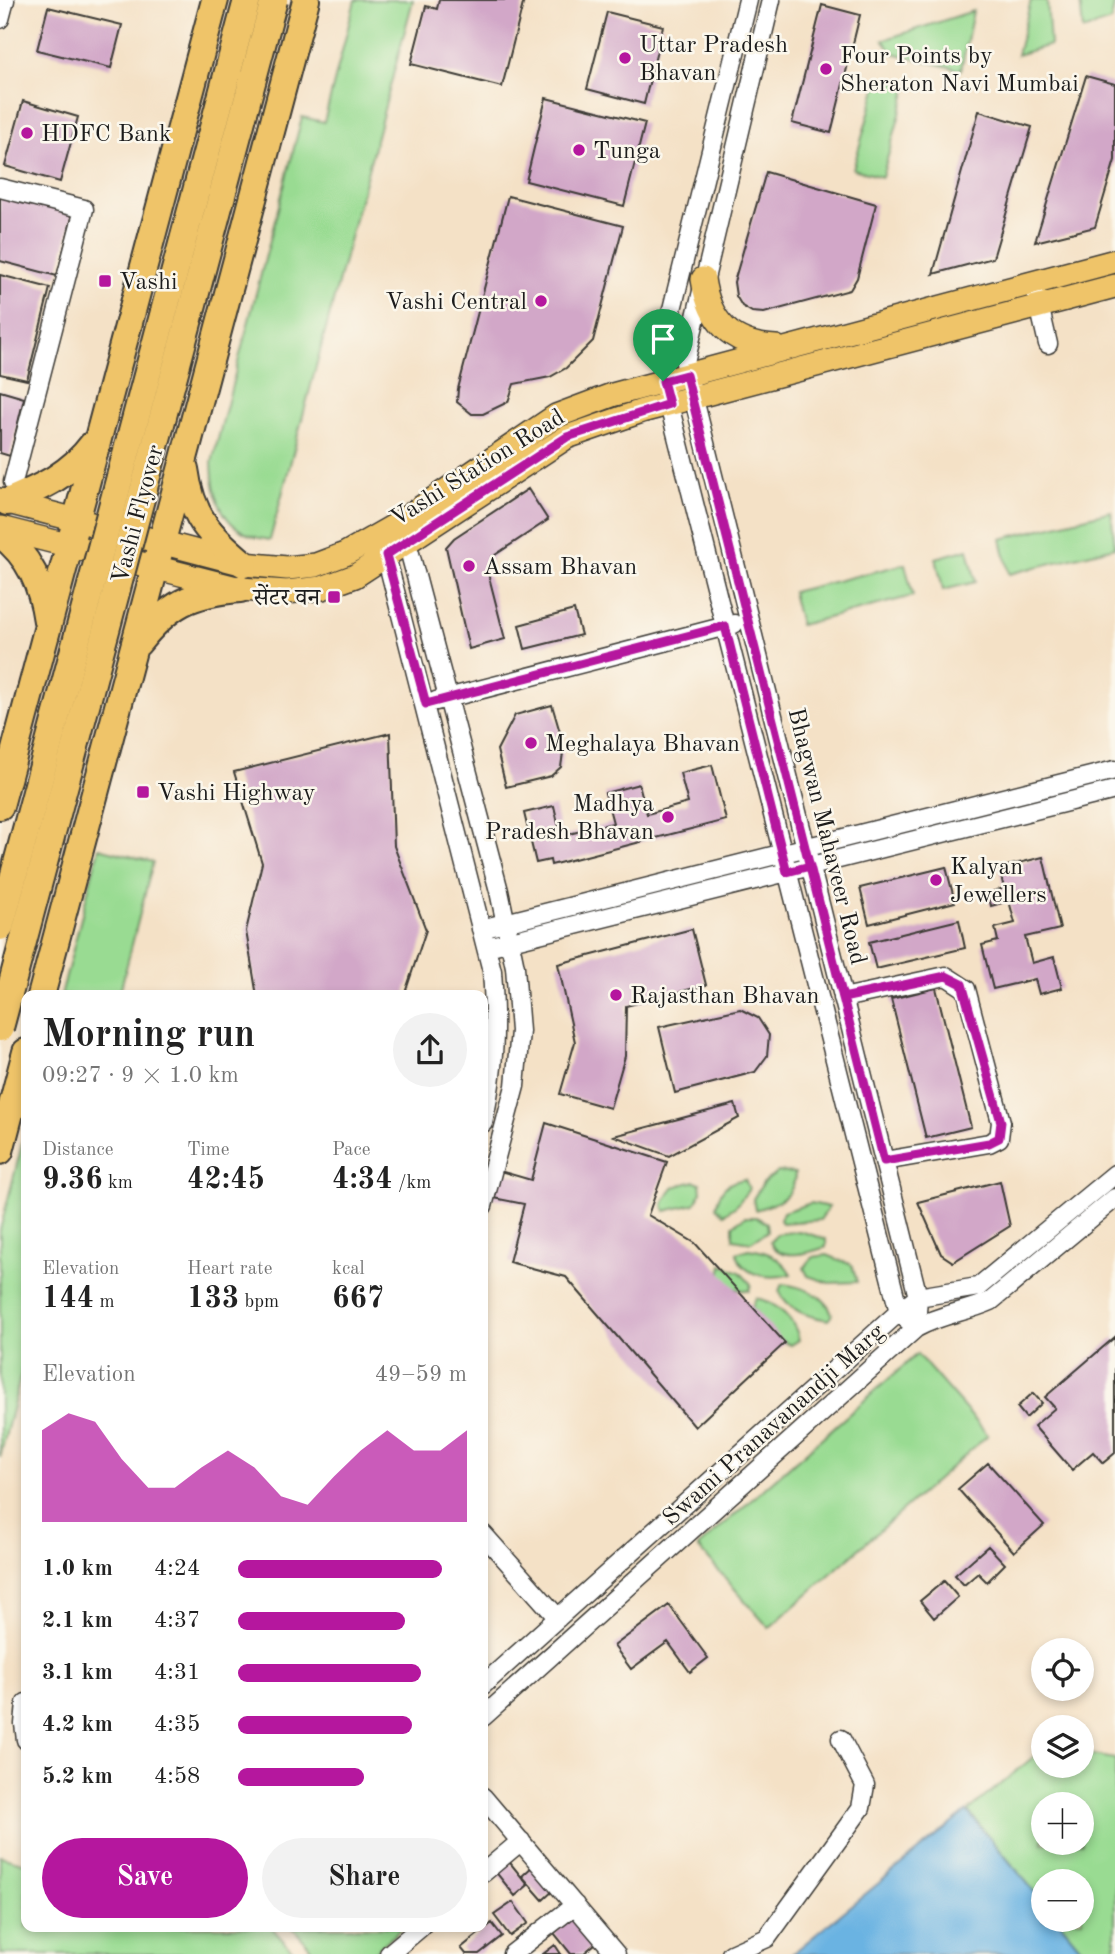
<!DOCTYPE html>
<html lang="en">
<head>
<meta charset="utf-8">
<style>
  body { margin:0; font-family:"Old Standard TT","Noto Serif Devanagari",serif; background:#f2f2f2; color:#222; height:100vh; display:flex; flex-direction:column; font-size:26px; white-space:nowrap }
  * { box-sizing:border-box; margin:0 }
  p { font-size:23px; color:#767676 }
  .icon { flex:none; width:38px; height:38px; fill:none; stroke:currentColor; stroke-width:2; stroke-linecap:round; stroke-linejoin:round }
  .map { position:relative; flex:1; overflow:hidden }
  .drawer { position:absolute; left:21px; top:990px; width:467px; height:942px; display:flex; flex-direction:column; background:#fff; border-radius:14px; box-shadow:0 4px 10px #0003 }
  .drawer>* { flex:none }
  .buttons { position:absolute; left:1031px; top:1638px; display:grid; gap:14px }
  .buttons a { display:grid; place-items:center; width:63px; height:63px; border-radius:50%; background:#fff; box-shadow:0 4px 10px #0003; font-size:35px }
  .pin { position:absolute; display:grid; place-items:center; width:60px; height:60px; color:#fff; margin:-72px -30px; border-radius:50% 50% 50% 0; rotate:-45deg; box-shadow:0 0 7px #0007 }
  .pin .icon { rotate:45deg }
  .round { display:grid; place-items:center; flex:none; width:74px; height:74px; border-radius:37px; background:#f2f2f2 }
  .head { display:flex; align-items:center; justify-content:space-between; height:119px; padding:0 21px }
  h1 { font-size:38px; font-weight:700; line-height:52px }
  .stats { display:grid; grid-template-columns:repeat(3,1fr); gap:10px; height:119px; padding:7px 21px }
  .stats div { display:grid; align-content:center }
  .stats b { font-size:30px; font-weight:700 }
  .stats small { font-size:19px; font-weight:400 }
  .stats p { font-size:19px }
  .chart { height:196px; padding:14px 21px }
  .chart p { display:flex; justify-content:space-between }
  .chart svg { width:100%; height:126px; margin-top:7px; fill:#b5179e; opacity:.7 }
  .primary-button { display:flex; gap:14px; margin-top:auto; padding:14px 21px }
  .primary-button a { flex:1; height:80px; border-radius:42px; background:#b5179e; color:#fff; font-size:28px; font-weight:700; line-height:80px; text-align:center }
  .primary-button a+a { background:#f2f2f2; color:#222 }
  ul { padding:0 21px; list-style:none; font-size:23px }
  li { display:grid; grid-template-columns:112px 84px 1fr; align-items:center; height:52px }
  li i { height:18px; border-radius:9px; background:#b5179e }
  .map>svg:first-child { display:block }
</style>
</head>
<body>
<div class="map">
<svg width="1115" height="1954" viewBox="0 0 1115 1954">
  <rect width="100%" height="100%" fill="#fbf7ec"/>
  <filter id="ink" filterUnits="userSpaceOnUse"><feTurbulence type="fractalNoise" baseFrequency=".0143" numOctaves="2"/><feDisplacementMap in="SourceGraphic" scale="14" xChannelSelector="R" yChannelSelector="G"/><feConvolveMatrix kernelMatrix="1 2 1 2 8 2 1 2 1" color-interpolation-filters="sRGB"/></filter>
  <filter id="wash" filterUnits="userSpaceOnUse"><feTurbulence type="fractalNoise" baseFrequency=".00686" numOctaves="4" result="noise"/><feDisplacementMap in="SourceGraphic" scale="28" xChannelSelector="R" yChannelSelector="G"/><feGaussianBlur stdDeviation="1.57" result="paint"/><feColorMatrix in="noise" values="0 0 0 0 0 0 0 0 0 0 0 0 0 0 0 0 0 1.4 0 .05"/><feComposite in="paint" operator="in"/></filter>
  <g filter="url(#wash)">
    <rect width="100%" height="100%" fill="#f4e1c6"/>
    <!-- green -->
    <path fill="#99db92" stroke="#5a7c57" stroke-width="2" fill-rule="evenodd" d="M355,0H413L270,540C225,535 213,502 212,462L302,117L324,122Z
      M1031,0H1047L1050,45L1017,55Z
      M1080,0H1115L1111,21L1083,30Z
      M973,11L961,70L893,53L883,40Z
      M879,78L908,86L882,177L853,169Z
      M1111,511L1115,547L1009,574L1001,539Z
      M968,549L976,582L943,590L936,558Z
      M905,564L913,596L800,625L792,592Z
      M99,848L153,862L119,996H61Z
      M26,1129V1355L0,1457V1230Z
      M778,1172L795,1173C795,1198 776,1204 755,1210L753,1199L763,1183Z
      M745,1179L749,1189L736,1206L724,1214L716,1207C720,1189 726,1182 745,1179Z
      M695,1181L700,1183L701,1192L695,1204L665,1211L663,1204L673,1187Z
      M811,1203L829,1207L820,1220L782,1223L780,1220L783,1212Z
      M745,1217H756L767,1223L768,1231L751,1242L733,1239V1225Z
      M799,1231L826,1239V1247C809,1253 780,1262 770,1242L777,1234Z
      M748,1249C767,1251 781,1257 791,1274C771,1280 742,1277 737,1253Z
      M827,1255L852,1265L857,1282L829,1283L808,1276L804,1268L813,1257Z
      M722,1265L740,1272L751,1284L749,1291L731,1288L720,1277Z
      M782,1284C800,1286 828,1295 832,1315L828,1320C806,1316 789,1311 779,1291Z
      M756,1298C776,1302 796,1320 799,1340L791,1345L776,1338L752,1307Z
      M917,1354L988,1435L769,1628L698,1547Z
      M1043,1749V1766H1082V1753L1115,1759V1954H1086L1058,1920H1082V1881H1043V1902L968,1811ZM1043,1804H1082V1843H1043Z
      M0,1856L26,1863V1927H271L296,1954H0Z
      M292,1927H403L372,1954H316Z"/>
    <!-- water -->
    <path fill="#6ab3e2" stroke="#43687f" stroke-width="2" d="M967,1811L1043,1902V1920H1058L1086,1954H792Z"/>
    <g id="blocks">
      <!-- building -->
      <path fill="#d2a7c8" d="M439,0H524L502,87L411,64L426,6L437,9Z
        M822,5L860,15L831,133L792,123Z
        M48,7L122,25L111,68L37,50Z
        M607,12L663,26L644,104L587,89Z
        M1086,76L1115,84V160L1095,227L1035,242Z
        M546,98L645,123L624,206L526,181Z
        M23,101L78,117L60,182L5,166Z
        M979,111L1032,127L993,258L933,274Z
        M766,172L876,204L857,278L850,290L764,313L752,312L742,306L736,296L734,282Z
        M0,191L74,210L57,276L0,261Z
        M508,196L623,226L593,341L566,368L550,377L514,384L508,402L483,414H472L457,402L458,389Z
        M0,275L50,288L27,380L0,374Z
        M0,391L24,398L10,456L0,453Z
        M528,489L548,520L492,557L488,573L505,639L469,649L446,547L454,538Z
        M574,610L581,635L525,649L519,625Z
        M552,705L564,746L561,767L551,776L506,787L497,750L515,715Z
        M390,733L394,846L426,930L404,996H257L246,931L262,863L234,772Z
        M712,765L726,820L551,865L550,860L536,863L524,813L554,806L561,836L613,823L605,793L639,784L647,814L688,803L680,773Z
        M1043,857L1060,929L1025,937L1032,963L1054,957L1062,988L1039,994L1035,979L993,989L982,945L998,941L995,928L1015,923L1009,901L991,906L988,893L1004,888L999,868Z
        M946,867L955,902L869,924L860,888Z
        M959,920L965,948L876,969L869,942Z
        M692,929L706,985L626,1006L625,1056L610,1108L560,1094L575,1042L558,964Z
        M936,988L971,1127L926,1138L891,999Z
        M740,1009L758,1018L769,1035L767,1056L755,1072L675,1093L659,1027Z
        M735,1104L739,1118L669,1156L614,1136Z
        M546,1123L667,1162L648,1215L695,1243L785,1343L695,1427L566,1277L509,1262L524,1204L483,1196V1166L531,1180Z
        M1000,1181L1010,1226L953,1262L941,1254L918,1202Z
        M1115,1337V1453L1103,1463L1093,1452L1072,1470L1034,1426L1055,1408L1045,1397Z
        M1033,1393L1042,1403L1026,1418L1017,1407Z
        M988,1463L1044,1525L1014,1552L958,1489Z
        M988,1546L1005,1564L987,1582L978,1573L964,1585L955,1575Z
        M944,1581L958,1597L934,1618L920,1601Z
        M669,1605L708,1658L690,1672L668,1642L631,1669L614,1646Z
        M507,1859L528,1885L515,1896L494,1870Z
        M534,1865L555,1889L543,1900L522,1876Z
        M513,1902L528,1923L510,1936L494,1915Z
        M574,1916L596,1943L583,1954H571L554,1933Z
        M492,1923L502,1936L479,1954H466L461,1948Z
        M555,1945L561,1954H543Z"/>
    </g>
  </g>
  <g filter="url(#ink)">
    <use href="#blocks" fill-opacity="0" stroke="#3c3a36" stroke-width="2"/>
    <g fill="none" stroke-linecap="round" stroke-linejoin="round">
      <!-- minor casing -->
      <g stroke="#3c3a36" stroke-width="21">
        <path id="minor" d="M748,0L663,346V381L899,1312L916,1328
          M771,0L685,363L918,1297L916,1328
          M0,19L5,0
          M0,188L84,209L13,482
          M1037,296L1048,344
          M407,542L499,891L515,967L520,1031L515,1086L483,1206
          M386,556L492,971C496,1025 495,1069 483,1123
          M436,701L734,624
          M481,929L1115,770
          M487,947L1115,790
          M843,998L946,976L966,989L1001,1122L999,1138L989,1143L884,1161
          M483,1534L558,1618
          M483,1685L899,1312L918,1297L978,1287L1115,1174
          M26,1703L24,1724L26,1740
          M483,1717L916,1328C943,1313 964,1313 991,1301L1115,1198
          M483,1797L616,1954
          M483,1873L521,1841
          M389,1954L421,1927
          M512,1954L575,1905
          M731,1954L767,1938L861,1808L865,1785L841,1739"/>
      </g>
      <!-- major casing -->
      <g stroke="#3c3a36" stroke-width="26">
        <path id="major" d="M703,279C709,321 731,345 776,347
          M0,500L244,564L287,568L316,565L345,554L394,526L556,416L612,395L1115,261
          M0,528L240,589L287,592L322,588L355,576L567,437L642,411L1115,286"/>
      </g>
      <!-- highway casing -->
      <g stroke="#3c3a36" stroke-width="30">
        <path id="highway" d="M185,469C191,516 209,535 244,564
          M7,502C42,487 70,475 93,444
          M0,534C30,556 42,586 47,621
          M138,643C169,604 190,593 240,589
          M0,806L215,0
          M41,996L306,0
          M0,1151L26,1052"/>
      </g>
      <!-- minor -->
      <use href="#minor" stroke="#fff" stroke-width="18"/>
      <!-- major -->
      <use href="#major" stroke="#efc469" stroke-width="23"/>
      <!-- highway -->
      <use href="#highway" stroke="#efc469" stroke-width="26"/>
      <!-- highway-bridge casing -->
      <g stroke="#3c3a36" stroke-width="30" stroke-linecap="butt">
        <path id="highway-bridge" d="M0,927L247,0
          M0,1028L274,0"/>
      </g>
      <!-- highway-bridge -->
      <use href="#highway-bridge" stroke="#efc469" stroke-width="26"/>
    </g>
  </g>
  <g fill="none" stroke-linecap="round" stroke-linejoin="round" filter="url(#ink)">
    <!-- route casing -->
    <g stroke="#fff" stroke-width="14">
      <path id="route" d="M663,381L669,404L567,437L386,555L426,704L725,626L787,872L810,866L884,1161L989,1143L999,1138L1001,1122L962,984L946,976L843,998L686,375L663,381"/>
    </g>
    <!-- route -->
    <use href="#route" stroke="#b5179e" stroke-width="9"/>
  </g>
  <!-- markers -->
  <g fill="#b5179e" stroke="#fbf7ec" stroke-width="2.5">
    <circle cx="625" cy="58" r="7"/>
    <circle cx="826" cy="69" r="7"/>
    <circle cx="27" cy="133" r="7"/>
    <circle cx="579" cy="150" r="7"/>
    <rect x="98" y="274" width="14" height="14" rx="3.5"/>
    <circle cx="541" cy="301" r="7"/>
    <circle cx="469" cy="566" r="7"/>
    <rect x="327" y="590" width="14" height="14" rx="3.5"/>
    <circle cx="531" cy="743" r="7"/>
    <rect x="136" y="785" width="14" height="14" rx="3.5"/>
    <circle cx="668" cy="817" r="7"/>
    <circle cx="936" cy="880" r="7"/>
    <circle cx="616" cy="995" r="7"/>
  </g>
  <g text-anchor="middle" stroke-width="5" stroke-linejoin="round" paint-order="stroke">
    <!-- poi labels -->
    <g font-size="24" fill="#1c1c1c" stroke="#fbf7ec" text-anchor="start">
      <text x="639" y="52">Uttar Pradesh<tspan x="639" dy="28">Bhavan</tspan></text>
      <text x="840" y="63">Four Points by<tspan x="840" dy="28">Sheraton Navi Mumbai</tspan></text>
      <text x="41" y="141">HDFC Bank</text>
      <text x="593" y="158">Tunga</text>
      <text x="119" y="289">Vashi</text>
      <text x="527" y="309" text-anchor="end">Vashi Central</text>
      <text x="483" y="574">Assam Bhavan</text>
      <text x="320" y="605" text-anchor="end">सेंटर वन</text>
      <text x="545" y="751">Meghalaya Bhavan</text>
      <text x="157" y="800">Vashi Highway</text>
      <text x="654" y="811" text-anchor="end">Madhya<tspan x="654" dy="28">Pradesh Bhavan</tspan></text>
      <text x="950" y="874">Kalyan<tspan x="950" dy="28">Jewellers</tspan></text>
      <text x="630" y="1003">Rajasthan Bhavan</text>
    </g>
    <!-- street labels -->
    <g font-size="24" fill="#1c1c1c" stroke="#fbf7ec">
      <text transform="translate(477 467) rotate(-32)" y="8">Vashi Station Road</text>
      <text transform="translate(137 514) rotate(-75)" y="8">Vashi Flyover</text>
      <text transform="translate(828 836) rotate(76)" y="8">Bhagwan Mahaveer Road</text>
      <text transform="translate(773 1424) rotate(-42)" y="8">Swami Pranavanandji Marg</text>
    </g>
  </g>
</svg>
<div class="buttons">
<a><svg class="icon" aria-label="locate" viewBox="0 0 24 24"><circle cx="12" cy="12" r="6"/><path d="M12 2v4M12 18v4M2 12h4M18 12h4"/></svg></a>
<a><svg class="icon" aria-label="layers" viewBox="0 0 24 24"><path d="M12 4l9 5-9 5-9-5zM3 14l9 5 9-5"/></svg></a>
<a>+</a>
<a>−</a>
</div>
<div class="pin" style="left:663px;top:381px;background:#1e9e55"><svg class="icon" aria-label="arrive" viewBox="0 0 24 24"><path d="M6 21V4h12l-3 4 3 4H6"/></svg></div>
<section class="drawer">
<div class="head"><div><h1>Morning run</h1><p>09:27 · 9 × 1.0 km</p></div><a class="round"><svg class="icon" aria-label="share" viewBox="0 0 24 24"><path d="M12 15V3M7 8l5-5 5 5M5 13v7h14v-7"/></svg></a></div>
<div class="stats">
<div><p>Distance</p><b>9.36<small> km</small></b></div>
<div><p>Time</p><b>42:45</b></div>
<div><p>Pace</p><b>4:34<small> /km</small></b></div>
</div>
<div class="stats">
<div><p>Elevation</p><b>144<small> m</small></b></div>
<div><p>Heart rate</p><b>133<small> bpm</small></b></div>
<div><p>kcal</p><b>667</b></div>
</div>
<div class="chart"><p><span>Elevation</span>49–59 m</p>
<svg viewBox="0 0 160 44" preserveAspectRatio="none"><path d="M0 44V12L10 6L20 9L30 22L40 32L50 32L60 25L70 19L80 25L90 35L100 38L110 28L120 19L130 12L140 19L150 19L160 12V44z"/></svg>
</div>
<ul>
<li><b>1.0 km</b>4:24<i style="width:89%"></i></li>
<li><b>2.1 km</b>4:37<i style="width:73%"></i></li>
<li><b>3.1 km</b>4:31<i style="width:80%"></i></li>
<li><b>4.2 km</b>4:35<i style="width:76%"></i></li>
<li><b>5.2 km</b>4:58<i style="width:55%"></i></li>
</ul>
<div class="primary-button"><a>Save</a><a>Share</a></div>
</section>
</div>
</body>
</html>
